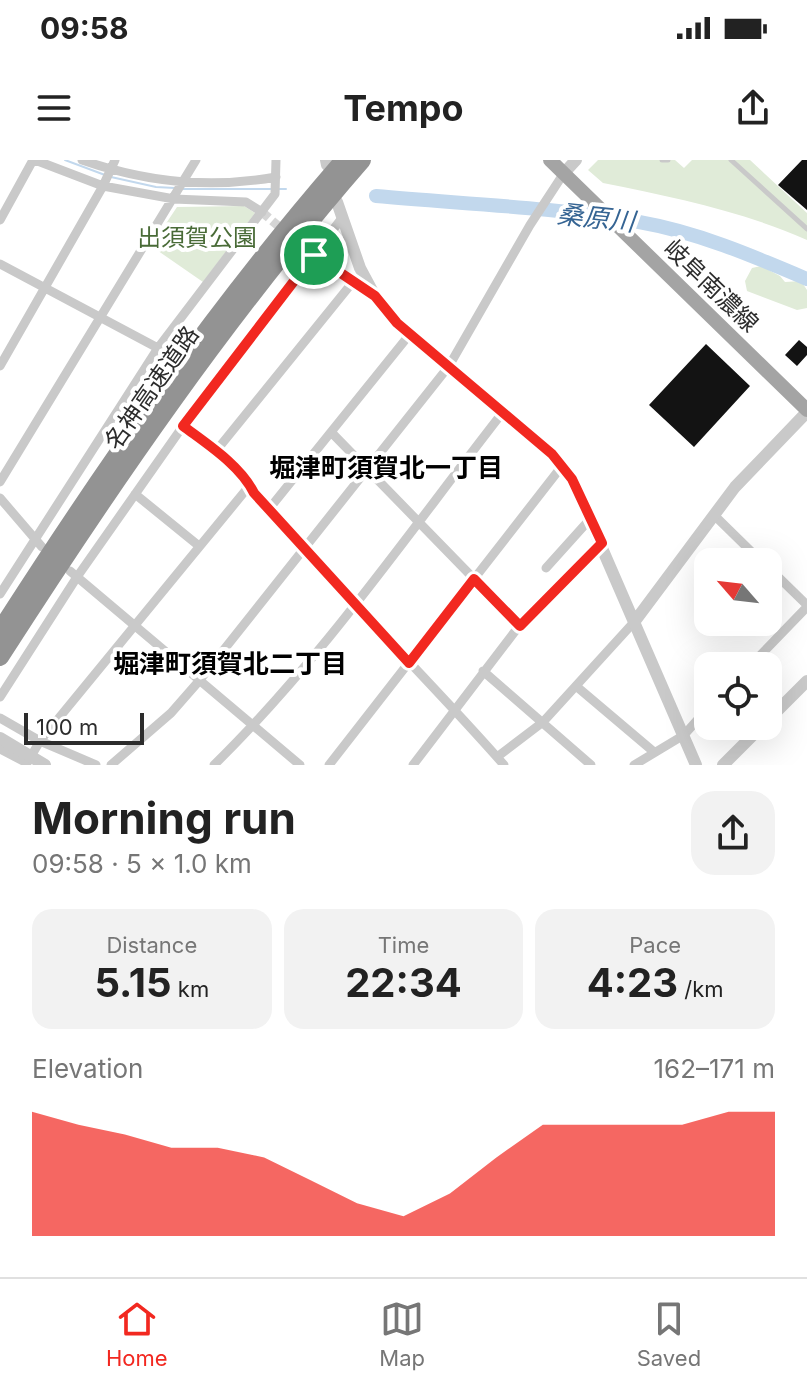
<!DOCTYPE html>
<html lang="en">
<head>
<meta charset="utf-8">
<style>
  body { margin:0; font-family:Inter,"Noto Sans JP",sans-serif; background:#f2f2f2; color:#222; height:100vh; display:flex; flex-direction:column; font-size:30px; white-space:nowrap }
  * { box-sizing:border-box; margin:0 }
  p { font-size:26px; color:#767676 }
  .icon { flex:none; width:44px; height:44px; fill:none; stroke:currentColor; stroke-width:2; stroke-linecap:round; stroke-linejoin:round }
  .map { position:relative; height:605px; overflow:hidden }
  .drawer { display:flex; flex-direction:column; background:#fff; flex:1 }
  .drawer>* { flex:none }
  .needle { width:52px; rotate:298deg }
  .buttons { position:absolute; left:694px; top:388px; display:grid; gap:16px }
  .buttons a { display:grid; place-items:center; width:88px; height:88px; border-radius:16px; background:#fff; box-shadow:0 8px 32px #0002; font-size:40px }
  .scale { position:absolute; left:24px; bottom:20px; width:120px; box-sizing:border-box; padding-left:8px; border:4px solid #2c2c2c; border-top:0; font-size:22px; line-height:28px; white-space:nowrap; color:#2c2c2c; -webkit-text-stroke:6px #fff; paint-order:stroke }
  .pin { position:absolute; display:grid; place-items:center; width:68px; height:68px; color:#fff; margin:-34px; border:4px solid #fff; border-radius:50%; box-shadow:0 2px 8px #0007 }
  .round { display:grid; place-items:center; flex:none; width:84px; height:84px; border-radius:24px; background:#f2f2f2 }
  .overview { display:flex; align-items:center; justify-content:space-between; height:136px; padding:0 32px }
  h1 { font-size:44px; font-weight:700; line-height:60px }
  .figures { display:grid; grid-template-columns:repeat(3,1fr); gap:12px; height:136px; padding:8px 32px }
  .figures div { display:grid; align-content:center; border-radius:20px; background:#f2f2f2; text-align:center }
  .figures b { font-size:40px; font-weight:700 }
  .figures small { font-size:22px; font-weight:400 }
  .figures p { font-size:22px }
  .chart { height:224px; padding:16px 32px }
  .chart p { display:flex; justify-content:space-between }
  .chart svg { width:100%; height:144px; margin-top:8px; fill:#f22820; opacity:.7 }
  .status { display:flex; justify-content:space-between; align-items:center; height:56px; padding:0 40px; background:#fff; direction:ltr }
  .status svg { height:22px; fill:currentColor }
  header { display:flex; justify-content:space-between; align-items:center; height:104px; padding:0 32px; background:#fff; font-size:36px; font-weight:700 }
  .tab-bar { display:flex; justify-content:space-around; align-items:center; height:112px; border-top:2px solid #e0e0e0; background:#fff; font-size:22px; color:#767676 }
  .tab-bar a { display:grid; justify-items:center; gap:4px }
  .tab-bar .active { color:#f22820 }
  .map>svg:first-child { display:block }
</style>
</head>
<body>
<div class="status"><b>09:58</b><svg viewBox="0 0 49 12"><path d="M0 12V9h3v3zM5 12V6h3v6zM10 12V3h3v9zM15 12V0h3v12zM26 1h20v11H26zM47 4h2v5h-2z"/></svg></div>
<header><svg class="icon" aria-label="menu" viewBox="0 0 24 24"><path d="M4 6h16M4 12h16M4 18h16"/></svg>Tempo<svg class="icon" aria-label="share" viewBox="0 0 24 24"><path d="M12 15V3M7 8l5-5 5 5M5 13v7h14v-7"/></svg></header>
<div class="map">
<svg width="807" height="605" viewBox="0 0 807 605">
  <rect width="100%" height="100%" fill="#fff"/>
  <!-- green -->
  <path fill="#e0ebd8" d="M598,0H675L684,8L692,0H750L807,53V80C742,51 672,37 603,23L588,10Z
    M244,46L255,53L203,122L151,86L177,47Z
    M761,106L780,116L785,122L801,121L807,130V148L797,150L747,131L745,121L752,108Z"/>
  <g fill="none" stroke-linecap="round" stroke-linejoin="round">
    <!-- stream -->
    <path stroke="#c2d8ed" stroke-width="2" d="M65,0L105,15
      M111,17L156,27L175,28
      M182,29H271
      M278,29H286"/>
    <!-- river -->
    <path stroke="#c2d8ed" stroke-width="14" d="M376,36C464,44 552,47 639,62C697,72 753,96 807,119"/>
  </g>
  <!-- building -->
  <path fill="#131313" d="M802,0H807V50L778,25Z
    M799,180L807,187V195L797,206L785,195Z
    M706,184L750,226L694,287L649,245Z"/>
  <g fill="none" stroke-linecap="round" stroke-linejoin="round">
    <!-- minor-tunnel -->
    <path stroke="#d5d5d5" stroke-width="9" stroke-dasharray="9 4.5" stroke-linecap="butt" d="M262,52L284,71"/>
    <!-- service -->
    <path stroke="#c9c9c9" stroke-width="5" d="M662,0H668
      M731,0L807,69"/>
    <!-- minor -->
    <path stroke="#c9c9c9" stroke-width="9" d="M35,0L103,26L174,39L246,42L262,52
      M82,0C145,22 210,29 276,17
      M0,60L33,0
      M302,87L375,136
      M0,104L171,195
      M410,174L331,272L520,466
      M0,206L103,26L115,0
      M183,266C240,309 282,365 331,418C388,481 448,541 504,605
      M216,291L352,123
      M0,322L196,0
      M135,334L199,386
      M0,338L42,387
      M269,349L331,272
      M715,356L762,402
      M768,407L807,445
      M546,408L591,358
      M70,411L300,605
      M0,434L158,188L275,34L276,0
      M750,506L807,447
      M483,511L591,605
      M576,526L654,592
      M0,537L77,417L183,266L342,58
      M0,558L40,581L27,603L0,589
      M497,597L543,562L635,461
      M96,605L40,581L250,325
      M111,605L171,553L199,521L449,206L530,65L564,13
      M214,605C323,498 409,372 503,252
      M329,605L562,306
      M413,605L516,470L602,383
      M634,605L684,575L708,548"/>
    <!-- tertiary -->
    <path stroke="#c9c9c9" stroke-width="12" d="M326,0L327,5
      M564,13L576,0
      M337,42L360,108L375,136L397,163L552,294L572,319L696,605
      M635,461L735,327L807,252
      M768,560L807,521
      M0,578L45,605
      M723,605L762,566"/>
    <!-- primary -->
    <path stroke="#a4a4a4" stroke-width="14" d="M550,0L807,250"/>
    <!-- motorway -->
    <path stroke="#939393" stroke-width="18" d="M0,471C105,307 216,147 344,0
      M0,497C111,324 227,155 362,0"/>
  </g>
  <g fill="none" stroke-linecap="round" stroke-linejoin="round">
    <!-- route casing -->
    <g stroke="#fff" stroke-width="16">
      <path id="route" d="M314,95L375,136L397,163L552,294L572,319L602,383L520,466L474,419L409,503L254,333C240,305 207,284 183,266Z"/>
    </g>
    <!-- route -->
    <use href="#route" stroke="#f22820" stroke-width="10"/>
  </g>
  <g text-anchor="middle" stroke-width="8" stroke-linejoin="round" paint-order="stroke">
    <!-- park labels -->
    <g font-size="24" fill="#496b37" stroke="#fff">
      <text x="197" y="86">出須賀公園</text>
    </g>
    <!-- street labels -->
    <g font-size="24" fill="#2c2c2c" stroke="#fff">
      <text transform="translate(711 126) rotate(44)" y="8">岐阜南濃線</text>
      <text transform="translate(152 228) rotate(-55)" y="8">名神高速道路</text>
    </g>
    <!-- water labels -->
    <g font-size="26" font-style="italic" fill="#356493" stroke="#fff">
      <text transform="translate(596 58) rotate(6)" y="9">桑原川</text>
    </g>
    <!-- neighbourhood labels -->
    <g font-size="26" font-weight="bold" fill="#000" stroke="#fff">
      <text x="386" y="317">堀津町須賀北一丁目</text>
      <text x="230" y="513">堀津町須賀北二丁目</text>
    </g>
  </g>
</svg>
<div class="buttons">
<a><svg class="needle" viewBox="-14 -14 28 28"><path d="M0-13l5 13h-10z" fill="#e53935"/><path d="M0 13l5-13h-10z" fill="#767676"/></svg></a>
<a><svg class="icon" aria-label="locate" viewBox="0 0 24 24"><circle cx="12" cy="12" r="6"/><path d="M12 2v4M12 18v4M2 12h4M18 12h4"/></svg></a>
</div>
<div class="scale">100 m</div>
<div class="pin" style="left:314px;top:95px;background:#1e9e55"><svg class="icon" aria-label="arrive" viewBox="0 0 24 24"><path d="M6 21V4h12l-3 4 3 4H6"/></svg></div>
</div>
<section class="drawer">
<div class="overview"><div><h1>Morning run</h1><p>09:58 · 5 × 1.0 km</p></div><a class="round"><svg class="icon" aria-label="share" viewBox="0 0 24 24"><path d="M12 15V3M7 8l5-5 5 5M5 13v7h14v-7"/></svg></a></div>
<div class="figures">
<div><p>Distance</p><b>5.15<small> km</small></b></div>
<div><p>Time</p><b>22:34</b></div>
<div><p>Pace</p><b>4:23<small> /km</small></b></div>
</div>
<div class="chart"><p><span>Elevation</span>162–171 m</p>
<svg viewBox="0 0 160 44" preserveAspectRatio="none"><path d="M0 44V6L10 10L20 13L30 17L40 17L50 20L60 27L70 34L80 38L90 31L100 20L110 10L120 10L130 10L140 10L150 6L160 6V44z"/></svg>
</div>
</section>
<nav class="tab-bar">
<a class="active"><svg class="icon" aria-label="home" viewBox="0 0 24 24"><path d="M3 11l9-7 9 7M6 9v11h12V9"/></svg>Home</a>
<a><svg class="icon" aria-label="map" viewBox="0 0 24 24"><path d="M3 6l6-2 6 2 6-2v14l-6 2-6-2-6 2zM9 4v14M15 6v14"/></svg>Map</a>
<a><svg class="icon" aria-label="saved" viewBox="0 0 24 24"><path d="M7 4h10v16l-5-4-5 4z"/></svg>Saved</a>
</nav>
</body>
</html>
